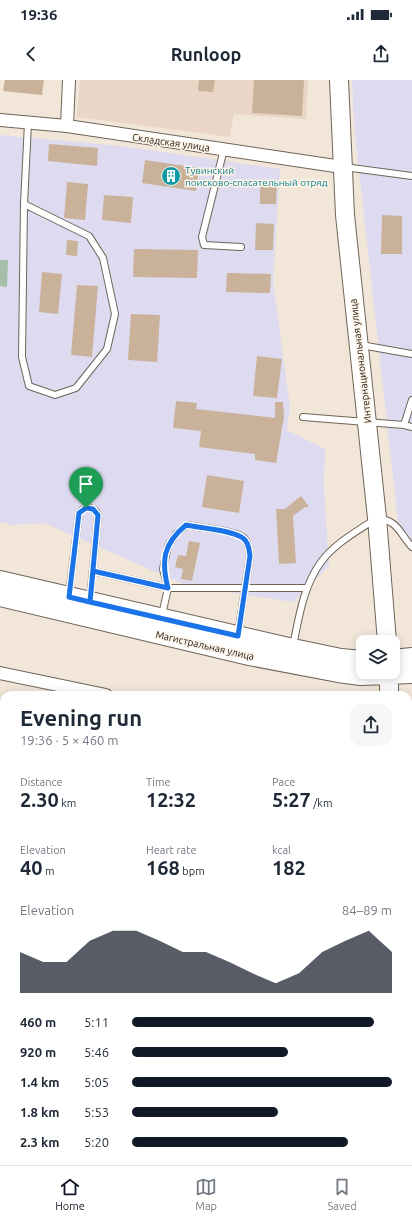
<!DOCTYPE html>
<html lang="en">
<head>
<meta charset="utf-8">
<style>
  body { margin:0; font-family:Ubuntu,sans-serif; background:#f6f6f7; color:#1f2937; height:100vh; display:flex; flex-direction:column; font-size:15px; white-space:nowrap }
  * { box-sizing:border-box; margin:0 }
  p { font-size:13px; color:#747a83 }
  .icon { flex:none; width:22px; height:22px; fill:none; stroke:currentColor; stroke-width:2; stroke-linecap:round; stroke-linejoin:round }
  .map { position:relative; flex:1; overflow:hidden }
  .side { position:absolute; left:0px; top:611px; width:412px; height:474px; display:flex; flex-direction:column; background:#fff; border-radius:12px 12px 0 0; box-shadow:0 2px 10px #0003 }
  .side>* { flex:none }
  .fabs { position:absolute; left:356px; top:555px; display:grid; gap:8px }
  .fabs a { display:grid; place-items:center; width:44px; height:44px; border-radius:8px; background:#fff; box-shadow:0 2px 10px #0003; font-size:20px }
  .pin { position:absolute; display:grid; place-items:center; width:34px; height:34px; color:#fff; margin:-41px -17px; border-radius:50% 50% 50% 0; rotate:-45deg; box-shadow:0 0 4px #0007 }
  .pin .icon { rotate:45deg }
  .round { display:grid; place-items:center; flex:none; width:42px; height:42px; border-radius:12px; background:#f6f6f7 }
  .overview { display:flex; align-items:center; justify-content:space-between; height:68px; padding:0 20px }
  h1 { font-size:22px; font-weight:700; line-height:30px }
  .stats { display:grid; grid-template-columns:repeat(3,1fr); gap:6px; height:68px; padding:4px 20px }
  .stats div { display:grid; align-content:center }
  .stats b { font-size:20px; font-weight:700 }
  .stats small { font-size:11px; font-weight:400 }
  .stats p { font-size:11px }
  .chart { height:112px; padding:8px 20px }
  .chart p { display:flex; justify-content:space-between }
  .chart svg { width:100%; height:72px; margin-top:4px; fill:#111827; opacity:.7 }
  ul { padding:0 20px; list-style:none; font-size:13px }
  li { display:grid; grid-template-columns:64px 48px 1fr; align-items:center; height:30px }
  li i { height:10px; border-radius:5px; background:#111827 }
  .status { display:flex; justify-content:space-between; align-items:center; height:28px; padding:0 20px; background:#fff; direction:ltr }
  .status svg { height:11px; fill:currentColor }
  header { display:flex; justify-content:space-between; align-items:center; height:52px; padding:0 20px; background:#fff; font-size:18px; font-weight:700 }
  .tabs { display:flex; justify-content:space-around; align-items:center; height:56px; border-top:1px solid #e0e1e3; background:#fff; font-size:11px; color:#747a83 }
  .tabs a { display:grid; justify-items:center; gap:2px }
  .tabs .current { color:#111827 }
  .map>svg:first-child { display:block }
</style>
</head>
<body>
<div class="status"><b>19:36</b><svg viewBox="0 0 49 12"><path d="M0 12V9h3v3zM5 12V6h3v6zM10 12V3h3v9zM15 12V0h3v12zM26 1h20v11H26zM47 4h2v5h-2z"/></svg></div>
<header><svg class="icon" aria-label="back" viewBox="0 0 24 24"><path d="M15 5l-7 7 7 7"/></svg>Runloop<svg class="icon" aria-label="share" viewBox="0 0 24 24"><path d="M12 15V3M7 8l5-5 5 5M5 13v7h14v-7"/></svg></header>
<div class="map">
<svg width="412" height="1085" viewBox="0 0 412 1085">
  <rect width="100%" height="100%" fill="#f2e6d8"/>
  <!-- commercial -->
  <path fill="#dedbf1" d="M352,0H412V469L398,442L354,46Z
    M0,55L121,66L280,89L273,202L290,327L287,350L325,369L324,406L329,486L293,522L188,506L44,443L12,445L0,442Z"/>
  <!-- industrial -->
  <path fill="#ead6c7" d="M80,0H308L306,39L234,34L230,57L77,37Z"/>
  <!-- park -->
  <path fill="#a4beaa" d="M0,180H8L7,207L0,206Z"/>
  <!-- building -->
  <path fill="#c9b299" d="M5,0H44L42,15L3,11Z
    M199,0H215L213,12L198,11Z
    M254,0H304L302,36L252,33Z
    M49,64L98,68L97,86L48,81Z
    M145,80L199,88L196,111L142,103Z
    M260,101H277L276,124H260Z
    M67,102L88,104L85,140L64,138Z
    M104,115L133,117L131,143L102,140Z
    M382,135L402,136V174H381Z
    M256,143L274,144L273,170H255Z
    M67,160L78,161L77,176L66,175Z
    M134,169L198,170L197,198L133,197Z
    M42,192L62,194L58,234L39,232Z
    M227,193L271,194L270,213L226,212Z
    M77,205L98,206L92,277L71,275Z
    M131,234L160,235L157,282L128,280Z
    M257,276L282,279L277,318L253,316Z
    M176,321L197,323L196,329L275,338V322H283L284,337L276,383L255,380V374L199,367L201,351L173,348Z
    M207,395L244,401L239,433L202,427Z
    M301,416L309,427H305L293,436L296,483L279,484L276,429H285Z
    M189,461L200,463L192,501L181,499L183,489L175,487L178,475L186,476Z"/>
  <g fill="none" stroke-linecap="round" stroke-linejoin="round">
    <!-- lane casing -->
    <g stroke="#6e6458" stroke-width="8">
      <path id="lane" d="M224,69L202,157L204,165L241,167
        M344,87L412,96
        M24,124L89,156L103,178L115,234L107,269L76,308L55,315L29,306L22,277L24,124L28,43
        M361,265L412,274
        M303,337L404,345L412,347
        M404,345L412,320
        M93,491L168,508H306
        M69,515L79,433C85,426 94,426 98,435L90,520
        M162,535L168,508L163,489L168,466L177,453L187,445C199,448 235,450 244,458C249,463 249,470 250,476L238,554
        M293,566C299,537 303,507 321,482C335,463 359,450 377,438C399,441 399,453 412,467"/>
    </g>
    <!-- street casing -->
    <g stroke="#6e6458" stroke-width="14">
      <path id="street" d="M0,40L67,46L342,87
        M67,46L69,0
        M0,593L106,615
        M408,664H412"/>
    </g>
    <!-- secondary casing -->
    <g stroke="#6e6458" stroke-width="20">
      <path id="secondary" d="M339,0L345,135L377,438L387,562
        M0,500L293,568L341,578L363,580
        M0,517L249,576L338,593L361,596L412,594
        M393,579L412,577
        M389,615V592
        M379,1085V1081"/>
    </g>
    <!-- lane -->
    <use href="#lane" stroke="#fff" stroke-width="6"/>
    <!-- street -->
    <use href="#street" stroke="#fff" stroke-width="12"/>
    <!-- secondary -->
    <use href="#secondary" stroke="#fff" stroke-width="18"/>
  </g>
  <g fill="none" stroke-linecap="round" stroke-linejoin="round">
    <!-- route casing -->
    <g stroke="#fff" stroke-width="8">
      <path id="route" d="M86,428L93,429L98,435L90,522L238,556L250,476C249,470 249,463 244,459C235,450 199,448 186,445C163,464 161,481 168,508L93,491L90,522L69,517L79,433L86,428"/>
    </g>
    <!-- route -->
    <use href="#route" stroke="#1a73e8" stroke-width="5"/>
  </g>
  <!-- icons -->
  <defs>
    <g id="building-disc" transform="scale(1)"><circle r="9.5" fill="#0f9aa8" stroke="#fef4e8"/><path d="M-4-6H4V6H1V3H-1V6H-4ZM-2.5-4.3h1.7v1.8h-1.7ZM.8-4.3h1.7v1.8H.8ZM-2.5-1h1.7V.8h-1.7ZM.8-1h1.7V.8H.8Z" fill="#fff"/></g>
  </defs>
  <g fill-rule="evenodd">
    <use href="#building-disc" x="171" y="96"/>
  </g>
  <g text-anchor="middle" stroke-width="3" stroke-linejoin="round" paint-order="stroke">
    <!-- street labels -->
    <g font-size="10" fill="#1e1914" stroke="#fef4e8">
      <text transform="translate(171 62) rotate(8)" y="4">Складская улица</text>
      <text transform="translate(360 281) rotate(-97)" y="4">Интернациональная улица</text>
      <text transform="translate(205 565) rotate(13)" y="4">Магистральная улица</text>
    </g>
    <!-- culture labels -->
    <g font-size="10" fill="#0d838f" stroke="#fef4e8" text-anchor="start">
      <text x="185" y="94">Тувинский<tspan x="185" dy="12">поисково-спасательный отряд</tspan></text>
    </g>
  </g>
</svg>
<div class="fabs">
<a><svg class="icon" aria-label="layers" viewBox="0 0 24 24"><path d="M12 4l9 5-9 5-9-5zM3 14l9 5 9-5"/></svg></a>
</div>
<div class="pin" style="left:86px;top:428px;background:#1e9e55"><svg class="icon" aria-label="arrive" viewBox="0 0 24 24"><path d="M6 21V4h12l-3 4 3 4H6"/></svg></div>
<section class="side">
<div class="overview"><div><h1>Evening run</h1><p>19:36 · 5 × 460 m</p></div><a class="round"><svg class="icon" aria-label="share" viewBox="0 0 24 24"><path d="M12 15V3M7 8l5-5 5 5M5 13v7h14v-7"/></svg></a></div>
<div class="stats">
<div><p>Distance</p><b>2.30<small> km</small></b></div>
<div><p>Time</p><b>12:32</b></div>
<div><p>Pace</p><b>5:27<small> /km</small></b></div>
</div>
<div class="stats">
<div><p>Elevation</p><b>40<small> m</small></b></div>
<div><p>Heart rate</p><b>168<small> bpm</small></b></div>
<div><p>kcal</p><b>182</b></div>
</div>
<div class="chart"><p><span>Elevation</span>84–89 m</p>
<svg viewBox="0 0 160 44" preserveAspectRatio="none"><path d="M0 44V19L10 25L20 25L30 12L40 6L50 6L60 12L70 19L80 19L90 25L100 32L110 38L120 32L130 19L140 12L150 6L160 19V44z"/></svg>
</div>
<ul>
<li><b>460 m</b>5:11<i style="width:93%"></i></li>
<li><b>920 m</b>5:46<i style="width:60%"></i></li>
<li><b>1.4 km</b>5:05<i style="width:100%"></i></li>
<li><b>1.8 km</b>5:53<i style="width:56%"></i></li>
<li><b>2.3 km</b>5:20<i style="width:83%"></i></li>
</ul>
</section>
</div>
<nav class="tabs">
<a class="current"><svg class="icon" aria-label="home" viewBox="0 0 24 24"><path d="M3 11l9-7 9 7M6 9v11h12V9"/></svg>Home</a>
<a><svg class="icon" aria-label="map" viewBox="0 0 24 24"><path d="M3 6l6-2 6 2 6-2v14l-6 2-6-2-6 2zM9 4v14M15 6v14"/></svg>Map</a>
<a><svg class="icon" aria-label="saved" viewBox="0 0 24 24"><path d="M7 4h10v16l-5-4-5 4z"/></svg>Saved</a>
</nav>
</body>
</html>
